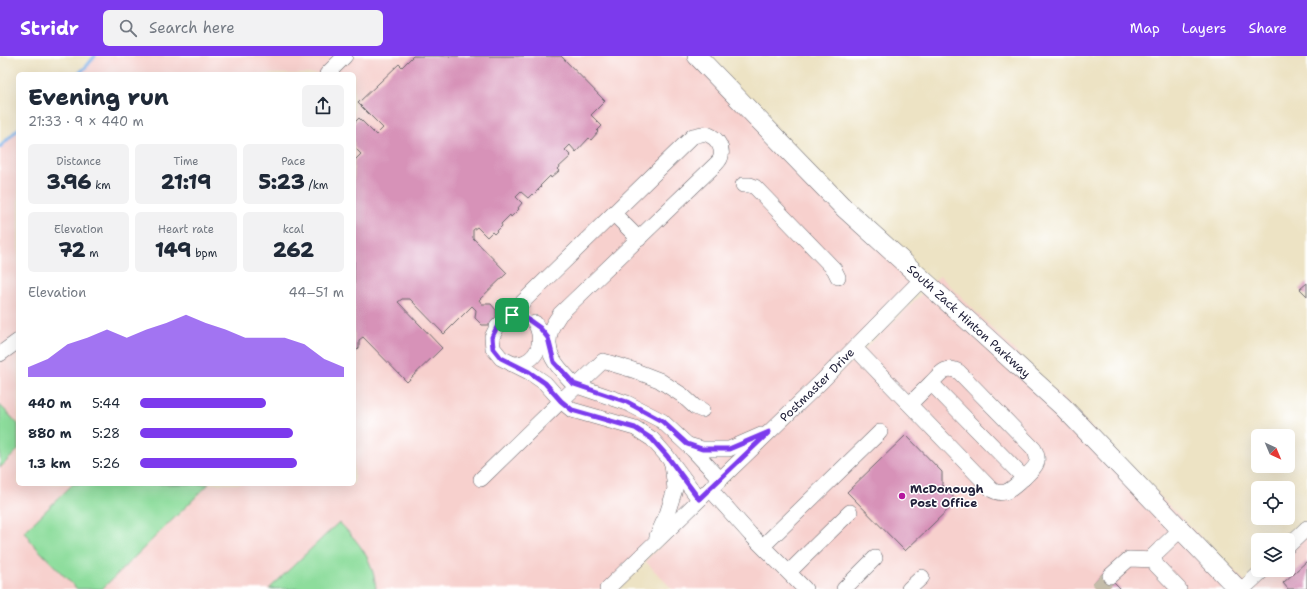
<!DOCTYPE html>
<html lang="en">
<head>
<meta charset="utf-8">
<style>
  body { margin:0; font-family:"Shantell Sans",sans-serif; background:#f2f2f3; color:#1f2937; height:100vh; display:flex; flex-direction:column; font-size:15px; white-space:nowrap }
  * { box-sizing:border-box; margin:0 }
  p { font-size:13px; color:#747a83 }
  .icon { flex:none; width:22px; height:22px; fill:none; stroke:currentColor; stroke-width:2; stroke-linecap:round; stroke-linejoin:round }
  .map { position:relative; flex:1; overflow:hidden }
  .sheet { position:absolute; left:16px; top:16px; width:340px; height:414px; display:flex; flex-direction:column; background:#fff; border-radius:6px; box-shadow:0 4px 16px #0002 }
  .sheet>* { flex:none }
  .needle { width:26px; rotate:136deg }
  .buttons { position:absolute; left:1251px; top:373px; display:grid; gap:8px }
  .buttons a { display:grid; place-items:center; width:44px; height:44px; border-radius:6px; background:#fff; box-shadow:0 4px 16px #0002; font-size:20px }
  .pin { position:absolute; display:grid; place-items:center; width:34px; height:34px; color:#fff; margin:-17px; border-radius:8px; box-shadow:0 2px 6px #0006 }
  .round { display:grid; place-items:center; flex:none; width:42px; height:42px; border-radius:6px; background:#f2f2f3 }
  .head { display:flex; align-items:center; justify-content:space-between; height:68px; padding:0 12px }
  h1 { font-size:22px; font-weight:800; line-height:30px }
  .metrics { display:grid; grid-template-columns:repeat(3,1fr); gap:6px; height:68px; padding:4px 12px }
  .metrics div { display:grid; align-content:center; border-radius:6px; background:#f2f2f3; text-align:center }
  .metrics b { font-size:20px; font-weight:800 }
  .metrics small { font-size:11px; font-weight:400 }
  .metrics p { font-size:11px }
  .chart { height:112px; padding:8px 12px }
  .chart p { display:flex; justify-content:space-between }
  .chart svg { width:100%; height:72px; margin-top:4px; fill:#7c3aed; opacity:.7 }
  ul { padding:0 12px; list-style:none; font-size:13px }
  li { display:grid; grid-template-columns:64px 48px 1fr; align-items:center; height:30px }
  li i { height:10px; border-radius:5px; background:#7c3aed }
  header { display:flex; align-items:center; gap:24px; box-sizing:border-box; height:56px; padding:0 20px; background:#7c3aed; color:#fff }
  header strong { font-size:19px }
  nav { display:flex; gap:22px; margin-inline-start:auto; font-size:14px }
  .search { width:280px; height:36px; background:#f2f2f3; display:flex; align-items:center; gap:10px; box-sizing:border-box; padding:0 14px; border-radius:6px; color:#747a83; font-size:15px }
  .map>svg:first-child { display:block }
</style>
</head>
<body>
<header>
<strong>Stridr</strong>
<div class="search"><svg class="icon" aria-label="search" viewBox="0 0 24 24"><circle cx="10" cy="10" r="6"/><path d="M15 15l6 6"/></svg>Search here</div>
<nav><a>Map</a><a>Layers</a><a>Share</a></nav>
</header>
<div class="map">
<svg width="1307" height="533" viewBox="0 0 1307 533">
  <rect width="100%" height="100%" fill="#fff"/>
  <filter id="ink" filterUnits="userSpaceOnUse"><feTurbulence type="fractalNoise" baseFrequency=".025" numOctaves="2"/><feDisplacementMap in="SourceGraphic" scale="8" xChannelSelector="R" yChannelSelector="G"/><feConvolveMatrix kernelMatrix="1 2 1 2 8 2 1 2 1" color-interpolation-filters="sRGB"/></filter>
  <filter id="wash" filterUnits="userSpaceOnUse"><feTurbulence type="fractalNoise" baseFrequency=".012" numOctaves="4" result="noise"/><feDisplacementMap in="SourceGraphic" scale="16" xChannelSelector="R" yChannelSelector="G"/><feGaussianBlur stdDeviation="0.9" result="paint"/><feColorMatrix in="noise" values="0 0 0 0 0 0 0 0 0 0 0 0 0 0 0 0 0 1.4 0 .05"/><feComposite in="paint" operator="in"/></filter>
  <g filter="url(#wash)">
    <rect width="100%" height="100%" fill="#ede3c4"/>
    <!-- built -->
    <path fill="#f7d0cd" d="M95,0H697L922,223L604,533H0V91L18,73V428H354V18H78L86,11Z
      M940,220L1249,530L1265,514H1288V491L1307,472V533H672L645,505Z"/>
    <!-- pitch -->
    <path fill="#8ddd9c" stroke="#58806c" d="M0,349L18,368V394L0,412Z
      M73,428H209L102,533H77L29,484L30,482L24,476Z
      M339,466C359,487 373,502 376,533H269Z"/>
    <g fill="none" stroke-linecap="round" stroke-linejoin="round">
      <!-- stream -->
      <path stroke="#7bb1e9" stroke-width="3.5" d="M78,18L86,11L95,0
        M0,91L18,73"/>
    </g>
    <g id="blocks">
      <!-- building -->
      <path fill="#d792b8" d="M413,0H561L605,45L591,59L602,70L597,75L598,76L591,84L589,82L576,96L570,89L565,94L571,100L557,113L559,115L551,122L550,120L540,130L541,131L533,139L532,138L528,142L521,136L516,141L522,147L518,152L519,153L511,161L510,159L501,168L502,170L494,178L492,176L487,181L477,171L473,174V182L507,217L479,244L482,248H491L496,254V263L490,269H482L475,262L476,254L472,250L444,278L410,243H402L398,246L442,292L407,326L363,281L359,284V292L354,297V105L361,98L354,91V67L359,62L376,79L383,72L358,47L399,8L402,11Z
        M1307,227V240L1300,233Z
        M906,379L942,416V429L957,445L905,495L847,436Z
        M1307,505V533H1288L1283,527Z
        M1104,516L1121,533H1099L1093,527Z"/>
    </g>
  </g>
  <g filter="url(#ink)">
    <use href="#blocks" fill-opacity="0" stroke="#69666b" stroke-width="1"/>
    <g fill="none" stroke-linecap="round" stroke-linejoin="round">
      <!-- minor-tunnel -->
      <path stroke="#c4bca9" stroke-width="15" stroke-dasharray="15 8" stroke-linecap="butt" d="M1097,533L1110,520"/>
      <!-- minor casing -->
      <g stroke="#69666b" stroke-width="16">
        <g id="minor">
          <path d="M327,18L345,0"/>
          <path d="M743,129H750L755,131L834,213L838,221"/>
          <path d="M614,158L639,183"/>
          <path d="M855,292L992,434C1006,442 1014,430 1024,422L931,327L910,348"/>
          <path d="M0,298L18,285"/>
          <path d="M512,308C517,308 521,308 525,306C541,299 543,281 535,267"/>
          <path d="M931,327C940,318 946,308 959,316L1034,393C1042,407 1034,412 1024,422"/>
          <path d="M702,354L695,351L682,339L659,324L633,314L603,305L561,345L545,327L529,316L501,302L493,292L492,281L497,271L693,80C699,79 704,76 709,79C717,82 723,92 721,100C721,103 718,106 716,108L560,258C557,263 552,269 551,274C543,299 559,312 574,328L577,330L627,347L662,365L693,394L720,423"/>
          <path d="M688,389L702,393H729L761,379"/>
          <path d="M481,423L561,345L572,354L635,372L652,383L667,400L699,443"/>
          <path d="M710,433L750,478L805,533"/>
          <path d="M657,480L667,458L675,433L672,408"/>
          <path d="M763,490L880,376"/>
          <path d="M1288,490L1307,472"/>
          <path d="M789,516L850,456"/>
          <path d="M1110,520L1129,503L1155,504"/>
          <path id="s1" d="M607,533L823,324L922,223"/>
          <path d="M844,533L875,502"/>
          <path d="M909,533L922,521"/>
          <path d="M1179,533L1156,509L1153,500L1180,474"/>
          <path d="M1243,533L1263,514"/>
        </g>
      </g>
      <!-- major casing -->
      <g stroke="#69666b" stroke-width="20">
        <g id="major">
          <path id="s2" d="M697,0L844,152L1063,351L1238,533"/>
        </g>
      </g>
      <!-- minor -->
      <use href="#minor" stroke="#fff" stroke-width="15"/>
      <!-- major -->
      <use href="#major" stroke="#fff" stroke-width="19"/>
    </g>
  </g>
  <g fill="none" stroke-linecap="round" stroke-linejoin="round" filter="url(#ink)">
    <!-- route casing -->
    <g stroke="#fff" stroke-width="8">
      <path id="route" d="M512,259L526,262L540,272L548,282L554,306L574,328L627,346L662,365L687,388L702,393H729L769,376L699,443L667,400L652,383L635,372L572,354L561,345L545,327L529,316L501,302L493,292L492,281L497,271L506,262Z"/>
    </g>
    <!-- route -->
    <use href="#route" stroke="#7c3aed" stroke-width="5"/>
  </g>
  <!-- markers -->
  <circle fill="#b5179e" stroke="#fff" stroke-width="1.5" cx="902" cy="440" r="4"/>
  <g text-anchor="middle" stroke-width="3" stroke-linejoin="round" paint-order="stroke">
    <!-- street labels -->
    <g font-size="12" fill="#22223b" stroke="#fff">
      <text dy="4" stroke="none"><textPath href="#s2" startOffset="380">South Zack Hinton Parkway</textPath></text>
      <text dy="4" stroke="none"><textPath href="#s1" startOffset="293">Postmaster Drive</textPath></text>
    </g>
    <!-- poi labels -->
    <g font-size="12" font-weight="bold" fill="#22223b" stroke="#fff" text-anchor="start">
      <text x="910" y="437">McDonough<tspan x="910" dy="14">Post Office</tspan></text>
    </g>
  </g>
</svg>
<div class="buttons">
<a><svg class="needle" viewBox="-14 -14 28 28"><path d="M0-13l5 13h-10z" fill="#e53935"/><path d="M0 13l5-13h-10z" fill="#747a83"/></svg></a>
<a><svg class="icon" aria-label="locate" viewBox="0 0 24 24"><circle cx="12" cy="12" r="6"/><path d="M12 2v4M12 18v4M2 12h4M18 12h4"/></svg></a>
<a><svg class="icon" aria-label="layers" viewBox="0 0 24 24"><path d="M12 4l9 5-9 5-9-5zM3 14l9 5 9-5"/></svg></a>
</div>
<div class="pin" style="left:512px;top:259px;background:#1e9e55"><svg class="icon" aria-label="arrive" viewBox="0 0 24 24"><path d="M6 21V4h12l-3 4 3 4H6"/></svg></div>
<section class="sheet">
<div class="head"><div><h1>Evening run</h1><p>21:33 · 9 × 440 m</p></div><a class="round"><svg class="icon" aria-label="share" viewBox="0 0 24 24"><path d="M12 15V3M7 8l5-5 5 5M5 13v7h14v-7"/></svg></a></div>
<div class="metrics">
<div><p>Distance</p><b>3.96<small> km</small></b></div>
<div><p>Time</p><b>21:19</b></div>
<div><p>Pace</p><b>5:23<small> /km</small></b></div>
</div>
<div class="metrics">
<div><p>Elevation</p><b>72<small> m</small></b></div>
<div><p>Heart rate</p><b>149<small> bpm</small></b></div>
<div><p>kcal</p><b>262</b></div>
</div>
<div class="chart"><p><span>Elevation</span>44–51 m</p>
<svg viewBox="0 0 160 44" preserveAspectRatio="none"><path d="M0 44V38L10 33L20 24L30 20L40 15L50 20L60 15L70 11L80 6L90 11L100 15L110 20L120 20L130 20L140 24L150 33L160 38V44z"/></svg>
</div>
<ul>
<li><b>440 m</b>5:44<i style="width:62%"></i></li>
<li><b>880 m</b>5:28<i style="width:75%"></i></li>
<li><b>1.3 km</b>5:26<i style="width:77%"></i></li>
</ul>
</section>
</div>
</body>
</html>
